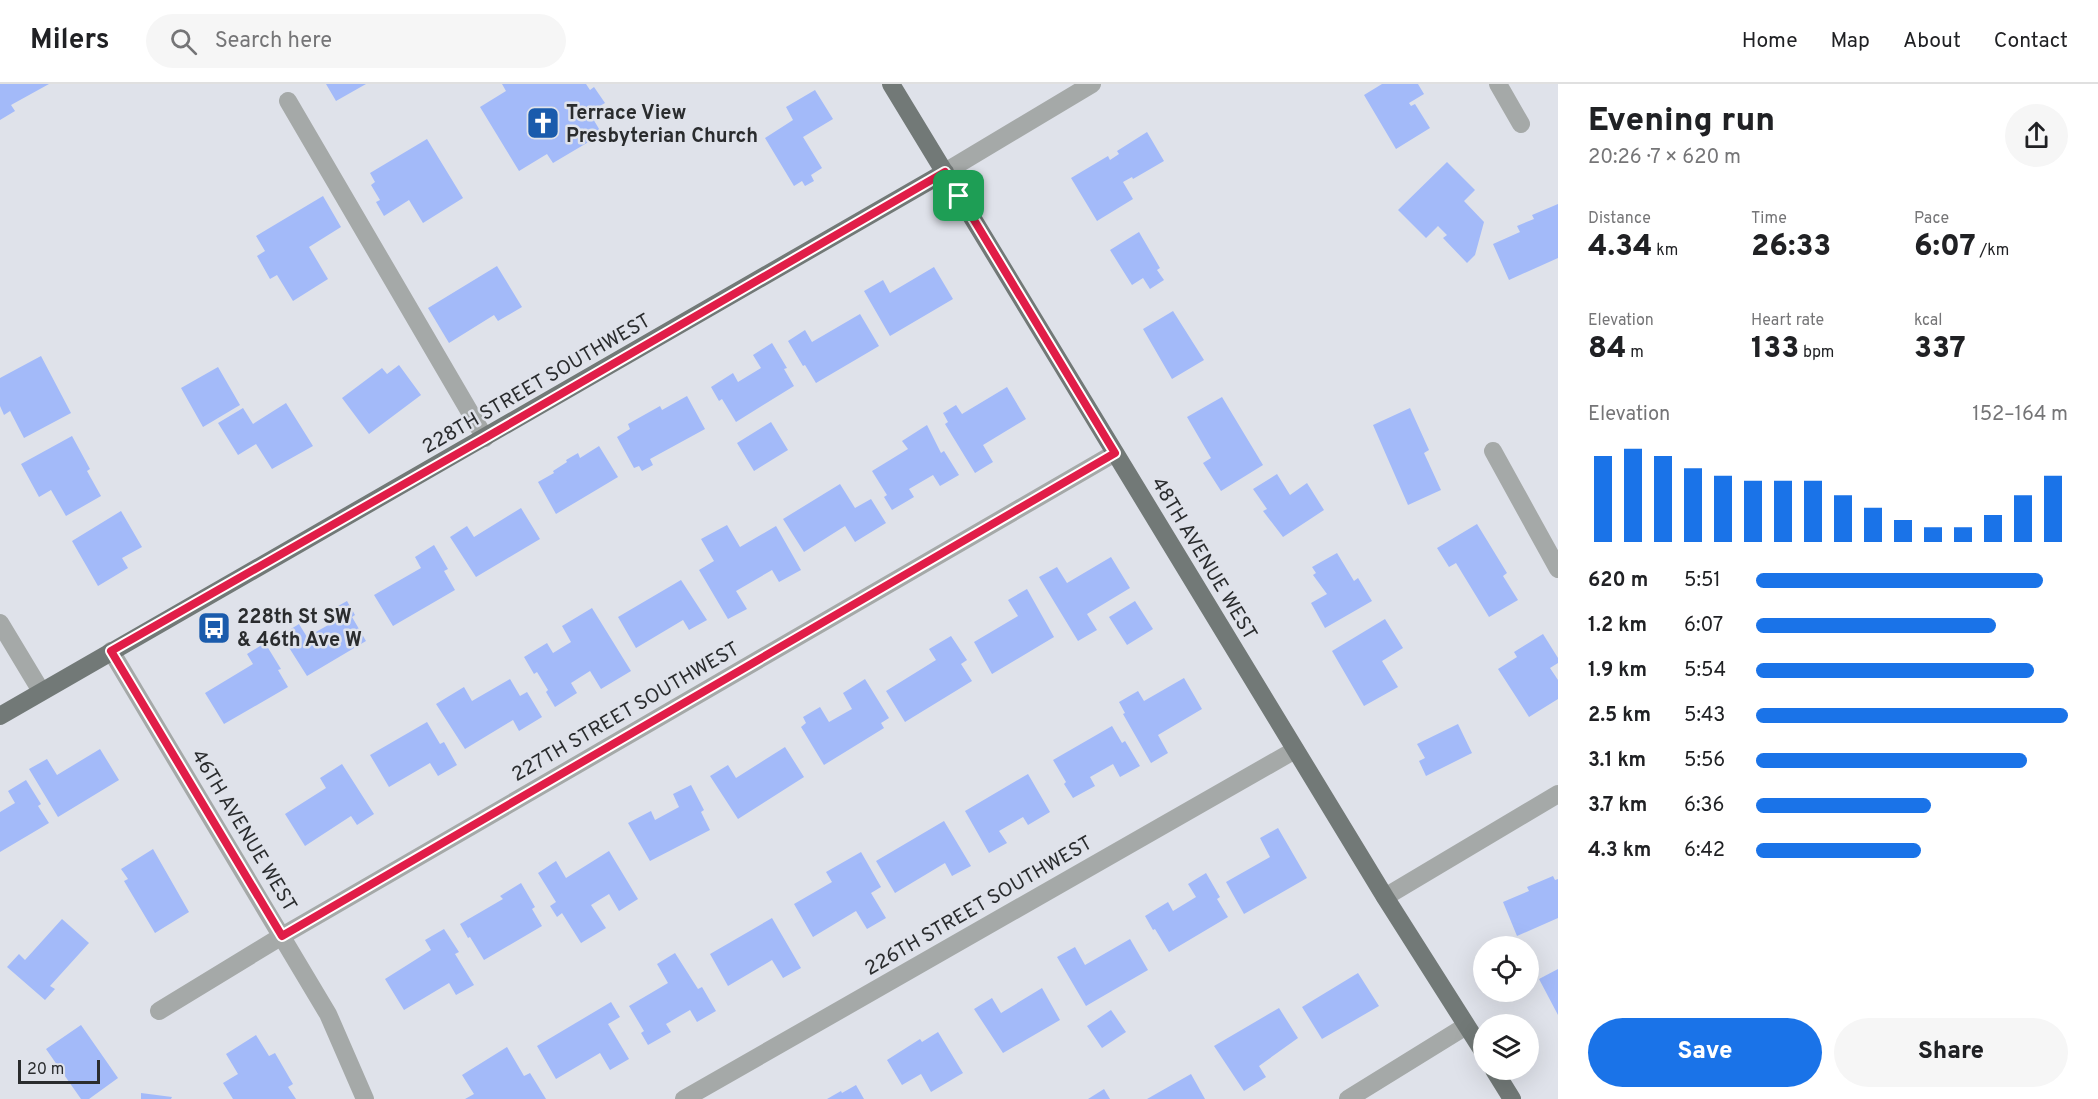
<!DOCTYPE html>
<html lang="en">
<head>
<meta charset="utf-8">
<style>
  body { margin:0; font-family:Overpass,sans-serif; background:#f6f6f6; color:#202124; height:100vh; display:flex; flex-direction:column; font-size:22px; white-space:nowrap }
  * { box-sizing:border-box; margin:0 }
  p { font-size:20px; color:#757577 }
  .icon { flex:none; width:33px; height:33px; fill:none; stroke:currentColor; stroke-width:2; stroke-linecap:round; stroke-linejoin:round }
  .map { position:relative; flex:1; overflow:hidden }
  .drawer { display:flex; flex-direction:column; background:#fff; width:540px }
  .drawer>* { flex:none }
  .tools { position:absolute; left:1473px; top:852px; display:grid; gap:12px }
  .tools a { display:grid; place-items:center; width:66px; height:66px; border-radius:50%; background:#fff; box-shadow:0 6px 24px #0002; font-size:30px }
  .scale { position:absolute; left:18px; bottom:15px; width:82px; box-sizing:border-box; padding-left:6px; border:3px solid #2a2c2e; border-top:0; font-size:16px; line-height:21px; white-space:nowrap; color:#2a2c2e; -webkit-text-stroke:4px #dfe2ea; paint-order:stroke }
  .pin { position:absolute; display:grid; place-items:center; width:51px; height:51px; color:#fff; margin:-26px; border-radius:12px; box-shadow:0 3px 9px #0006 }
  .round { display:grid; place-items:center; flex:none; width:63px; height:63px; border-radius:32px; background:#f6f6f6 }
  .overview { display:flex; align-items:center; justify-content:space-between; height:102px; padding:0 30px }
  h1 { font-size:33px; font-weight:800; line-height:45px }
  .figures { display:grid; grid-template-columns:repeat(3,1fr); gap:9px; height:102px; padding:6px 30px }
  .figures div { display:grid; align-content:center }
  .figures b { font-size:30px; font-weight:800 }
  .figures small { font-size:16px; font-weight:400 }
  .figures p { font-size:16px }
  .chart { height:168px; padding:12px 30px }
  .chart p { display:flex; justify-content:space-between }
  .chart svg { width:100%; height:108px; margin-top:6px; stroke:#1a73e8; stroke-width:6 }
  .cta { display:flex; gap:12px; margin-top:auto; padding:12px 30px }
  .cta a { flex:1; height:69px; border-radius:36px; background:#1a73e8; color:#fff; font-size:24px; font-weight:800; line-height:69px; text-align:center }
  .cta a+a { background:#f6f6f6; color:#202124 }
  ul { padding:0 30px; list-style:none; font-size:20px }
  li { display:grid; grid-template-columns:96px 72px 1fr; align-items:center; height:45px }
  li i { height:15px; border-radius:8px; background:#1a73e8 }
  header { display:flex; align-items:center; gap:36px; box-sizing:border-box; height:84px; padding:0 30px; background:#fff; border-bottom:2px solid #e0e0e0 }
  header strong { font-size:28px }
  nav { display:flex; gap:33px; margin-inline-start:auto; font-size:21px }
  .search { width:420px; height:54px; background:#f6f6f6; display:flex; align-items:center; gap:15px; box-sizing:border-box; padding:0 21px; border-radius:33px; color:#757577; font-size:22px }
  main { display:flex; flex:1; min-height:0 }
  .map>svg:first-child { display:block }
</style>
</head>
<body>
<header>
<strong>Milers</strong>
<div class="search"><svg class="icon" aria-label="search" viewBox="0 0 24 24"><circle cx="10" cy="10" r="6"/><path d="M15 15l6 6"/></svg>Search here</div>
<nav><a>Home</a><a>Map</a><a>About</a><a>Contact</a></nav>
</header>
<main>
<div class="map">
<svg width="1558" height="1015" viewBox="0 0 1558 1015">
  <rect width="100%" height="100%" fill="#dfe2ea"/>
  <!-- building -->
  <path fill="#a3baf9" d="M0,0H49L11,21L15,27L0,36Z
    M326,0H366L336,17Z
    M502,0H586L590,6L594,3L605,19L589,28L602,50L553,79L547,70L519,87L480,23L506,7Z
    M1382,0H1418L1424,10L1409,19L1411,22L1415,20L1430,44L1396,65L1364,11Z
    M815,6L833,35L803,53L822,84L811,91L814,97L805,102L802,97L794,102L765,54L793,36L786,23Z
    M1147,48L1164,77L1133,95L1132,93L1123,98L1133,115L1097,137L1071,94L1108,72L1110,76L1119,70L1117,67Z
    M427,55L463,114L423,139L409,116L384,132L376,118L380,116L371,101L375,98L370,89Z
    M1447,78L1475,106L1464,117L1484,138L1475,171L1467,179L1443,154L1447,151L1438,142L1426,154L1398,126Z
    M323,112L341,143L309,163L328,195L293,217L277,191L270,195L257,172L265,167L256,152Z
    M1558,120V174L1509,196L1493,160L1520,148L1517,142L1534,135L1532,131Z
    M1139,148L1160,184L1157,186L1164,196L1150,205L1143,194L1132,201L1110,166Z
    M497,182L522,223L498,237L494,231L449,259L428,224Z
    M934,183L953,215L890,252L864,207L883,196L890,209Z
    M1173,227L1204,276L1172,295L1143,245Z
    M860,230L879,262L816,299L805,281L803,282L788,257L805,246L812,258Z
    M772,259L787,284L784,285L794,302L736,338L722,315L719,317L711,303L733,289L738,298L761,284L753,271Z
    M41,272L71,329L24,354L10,327L4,331L0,322V294Z
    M399,281L421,311L369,350L342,314L382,284L387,290Z
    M218,283L240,321L203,343L181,304Z
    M1007,303L1026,335L983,361L993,378L975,389L945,340L948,338L943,329L956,321L962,330Z
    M687,312L705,345L650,375L653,381L642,387L639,382L634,384L617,353L630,345L628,340L660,322L662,326Z
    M1222,313L1263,381L1221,407L1203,379L1211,374L1187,333Z
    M286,319L313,362L272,385L256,360L238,371L218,339L243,324L253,340Z
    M1410,324L1429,366L1424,369L1441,406L1408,421L1373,341Z
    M771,338L788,366L754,387L737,359Z
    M927,341L941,369L944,367L959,391L940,402L933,391L909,405L914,413L892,426L884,413L887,411L872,387L908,365L902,357Z
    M72,352L90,385L87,387L101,412L66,432L51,406L39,413L21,380Z
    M599,362L618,393L556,430L538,398L554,389L553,387L567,378L566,376L578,369L580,374Z
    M1277,390L1290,411L1307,399L1324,426L1283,453L1263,427L1267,425L1253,405Z
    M840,400L855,424L871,415L886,439L855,458L845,442L804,468L783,435Z
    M521,424L540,455L476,493L450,453L467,442L474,453Z
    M121,427L142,463L122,474L128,484L98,502L72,457Z
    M1477,440L1507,489L1503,492L1518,516L1489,533L1456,479L1449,483L1437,464Z
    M727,441L740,463L776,442L801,486L779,498L772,486L736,507L747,525L728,535L699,486L714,477L701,455Z
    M434,461L448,485L444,487L455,506L393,542L374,511L421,484L415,473Z
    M1337,469L1354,497L1358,494L1372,517L1325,544L1311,519L1327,510L1313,491L1316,489L1312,483Z
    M1111,473L1130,504L1087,530L1097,546L1078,557L1039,493L1057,483L1067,499Z
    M681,496L707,536L689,546L683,536L636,564L618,533Z
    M1027,505L1054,553L992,590L974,558L1018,532L1008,516Z
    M347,517L355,531L352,533L366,557L307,592L281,551L299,540L307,553L330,540L324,530Z
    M1135,517L1153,545L1127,561L1109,533Z
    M592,524L631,587L601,605L590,587L571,599L577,609L555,623L546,608L548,606L537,588L534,590L524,573L547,559L553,569L571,558L562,542Z
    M1385,535L1403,564L1382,577L1398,603L1364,622L1332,567Z
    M1543,550L1558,574V579L1550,584L1558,596V615L1529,633L1498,585L1517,573L1514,568Z
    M951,552L967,576L961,580L972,597L905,638L886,607L936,576L929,565Z
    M265,559L281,585L278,586L288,603L224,640L205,609L253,580L247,570Z
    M1184,594L1202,625L1158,651L1168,669L1151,679L1123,630L1125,629L1119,618L1138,607L1144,617Z
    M510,595L520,612L527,608L542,633L519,647L513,636L465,665L436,620L464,603L472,617Z
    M865,595L889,634L881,639L884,644L824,681L801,643L806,639L803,633L820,623L829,638L852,625L843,609Z
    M427,638L440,660L444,658L457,681L438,692L430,679L389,703L370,671Z
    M1458,640L1472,669L1426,692L1419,677L1425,674L1417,660Z
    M1112,642L1122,659L1125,657L1140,682L1120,693L1113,680L1090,693L1095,702L1073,714L1064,700L1066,698L1053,676Z
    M785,663L804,693L738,735L710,692L728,681L736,694Z
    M100,665L119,696L58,733L29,685L47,675L57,691Z
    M342,680L374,730L357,741L351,732L305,762L285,730L326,704L320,694Z
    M1028,690L1050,728L1028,741L1023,733L999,747L1007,759L989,769L965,727Z
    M26,696L41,720L38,722L49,739L0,768V728L15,719L8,707Z
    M691,701L704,726L701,728L710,746L650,777L628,739L651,727L655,736L679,723L673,710Z
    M944,737L971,782L952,792L945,779L895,809L876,777Z
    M1278,744L1307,794L1244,830L1226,798L1270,773L1260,754Z
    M153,765L189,828L155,849L124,797L128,795L121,785Z
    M609,767L638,815L619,827L609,810L591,821L606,844L581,859L562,829L557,833L550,822L556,818L538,789L556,777L566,794Z
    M861,768L881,803L871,809L886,834L867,845L856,827L813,853L794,820L832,798L826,788Z
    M1206,789L1220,813L1217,815L1228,833L1169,868L1155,845L1153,846L1145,832L1168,818L1173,827L1196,813L1188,800Z
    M1553,792L1555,796L1558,795V834L1517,852L1503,818L1529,807L1527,803Z
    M521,799L535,823L532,825L542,842L484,876L470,853L468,854L460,840L503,815L500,812Z
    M772,834L801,884L783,894L772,876L728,902L710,870Z
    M62,835L89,859L50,902L55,905L45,916L7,883L19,870L25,876Z
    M444,845L459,868L455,870L474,901L456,911L449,899L404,926L385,895L431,866L425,856Z
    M1130,855L1148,886L1086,922L1057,873L1075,863L1085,881Z
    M675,869L698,905L702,903L716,927L697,938L690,926L666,940L671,948L648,961L641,949L644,947L629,922L668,899L657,880Z
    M1558,885V931L1539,895Z
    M1358,889L1379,922L1322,955L1302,923Z
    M1042,904L1060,936L1003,969L974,925L992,914L1001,929Z
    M611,918L620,933L608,940L629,975L610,986L600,969L556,995L537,962Z
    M1279,924L1298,954L1259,982L1266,993L1244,1007L1214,962Z
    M1111,926L1126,948L1102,964L1087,942Z
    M81,941L118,994L89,1015H81L46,965Z
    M938,948L963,989L931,1008L921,990L902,1001L887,976L920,955L922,958Z
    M256,951L269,972L275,969L293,1000L288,1003L296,1015H233L223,999L238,990L226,970Z
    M507,963L524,992L530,989L546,1015H465L474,1010L462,991Z
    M1191,990L1205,1015H1147Z
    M856,1001L864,1015H827L841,1007L842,1009Z
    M1104,1005L1110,1015H1088Z
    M141,1009L172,1013L171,1015H141Z"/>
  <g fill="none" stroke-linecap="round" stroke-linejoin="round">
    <!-- minor -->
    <path stroke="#a5a9a8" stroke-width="18" d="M1498,0L1521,40
      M288,17L485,354
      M945,88L1092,0
      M1493,367L1558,485
      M0,539L41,607
      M111,567L328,930L365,1015
      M1385,813L1558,710
      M159,927L282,852L1115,369
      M684,1015L1295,666
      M1348,1015L1466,942"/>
    <!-- major -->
    <path stroke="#727977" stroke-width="18" d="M891,0L1385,813L1484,969
      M0,632L945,88
      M1494,986L1512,1015"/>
  </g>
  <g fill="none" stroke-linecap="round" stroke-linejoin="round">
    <!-- route casing -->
    <g stroke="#fff" stroke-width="12">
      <path id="route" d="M945,88L1115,369L282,852L111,567L485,354Z"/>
    </g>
    <!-- route -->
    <use href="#route" stroke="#e11d48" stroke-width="8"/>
  </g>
  <!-- icons -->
  <defs>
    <g id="church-square" transform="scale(1.725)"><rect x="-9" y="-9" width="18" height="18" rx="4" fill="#1a5bac" stroke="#dfe2ea"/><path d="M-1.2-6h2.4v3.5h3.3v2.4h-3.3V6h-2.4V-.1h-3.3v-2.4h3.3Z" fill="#fff"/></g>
    <g id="bus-square" transform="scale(1.725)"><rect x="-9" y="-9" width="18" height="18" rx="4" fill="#1a5bac" stroke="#dfe2ea"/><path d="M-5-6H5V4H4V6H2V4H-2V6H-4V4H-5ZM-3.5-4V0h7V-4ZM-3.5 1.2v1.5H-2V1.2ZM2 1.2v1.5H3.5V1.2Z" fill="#fff"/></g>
  </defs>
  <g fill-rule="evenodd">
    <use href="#church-square" x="543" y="39"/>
    <use href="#bus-square" x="214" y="544"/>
  </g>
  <g text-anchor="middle" stroke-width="5" stroke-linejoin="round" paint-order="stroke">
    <!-- poi labels -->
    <g font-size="20" font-weight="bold" fill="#2a2c2e" stroke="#dfe2ea" text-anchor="start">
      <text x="566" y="35">Terrace View<tspan x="566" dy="23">Presbyterian Church</tspan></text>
      <text x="237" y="539">228th St SW<tspan x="237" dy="23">&amp; 46th Ave W</tspan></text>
    </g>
    <!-- street labels -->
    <g font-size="20" fill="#2a2c2e" stroke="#dfe2ea">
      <text transform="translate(536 299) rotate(-30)" y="7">228TH STREET SOUTHWEST</text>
      <text transform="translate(1205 474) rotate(59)" y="7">48TH AVENUE WEST</text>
      <text transform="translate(625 627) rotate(-30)" y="7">227TH STREET SOUTHWEST</text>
      <text transform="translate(245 746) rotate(59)" y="7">46TH AVENUE WEST</text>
      <text transform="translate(978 821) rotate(-30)" y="7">226TH STREET SOUTHWEST</text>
    </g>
  </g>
</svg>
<div class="tools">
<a><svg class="icon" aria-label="locate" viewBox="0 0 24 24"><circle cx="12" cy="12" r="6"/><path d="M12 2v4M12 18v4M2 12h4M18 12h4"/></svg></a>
<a><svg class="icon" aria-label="layers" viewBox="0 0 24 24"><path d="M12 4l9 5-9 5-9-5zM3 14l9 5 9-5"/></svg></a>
</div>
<div class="scale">20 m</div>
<div class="pin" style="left:959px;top:112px;background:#1e9e55"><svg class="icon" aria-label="arrive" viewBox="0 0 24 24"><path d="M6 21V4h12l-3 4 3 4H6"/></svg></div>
</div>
<section class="drawer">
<div class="overview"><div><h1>Evening run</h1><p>20:26 · 7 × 620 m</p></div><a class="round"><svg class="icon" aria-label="share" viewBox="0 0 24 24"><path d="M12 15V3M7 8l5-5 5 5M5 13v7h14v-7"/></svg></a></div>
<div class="figures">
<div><p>Distance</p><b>4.34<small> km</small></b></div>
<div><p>Time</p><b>26:33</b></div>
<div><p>Pace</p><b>6:07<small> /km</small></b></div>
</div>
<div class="figures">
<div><p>Elevation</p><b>84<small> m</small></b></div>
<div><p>Heart rate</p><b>133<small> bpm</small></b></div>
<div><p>kcal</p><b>337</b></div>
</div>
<div class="chart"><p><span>Elevation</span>152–164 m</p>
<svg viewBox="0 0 160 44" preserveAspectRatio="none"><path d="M5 44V9M15 44V6M25 44V9M35 44V14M45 44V17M55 44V19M65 44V19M75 44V19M85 44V25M95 44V30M105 44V35M115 44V38M125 44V38M135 44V33M145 44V25M155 44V17"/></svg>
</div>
<ul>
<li><b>620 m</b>5:51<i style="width:92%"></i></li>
<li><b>1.2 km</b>6:07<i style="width:77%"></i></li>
<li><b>1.9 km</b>5:54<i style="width:89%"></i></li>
<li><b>2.5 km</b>5:43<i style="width:100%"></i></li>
<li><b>3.1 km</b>5:56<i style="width:87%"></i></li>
<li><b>3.7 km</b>6:36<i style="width:56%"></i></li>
<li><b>4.3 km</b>6:42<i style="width:53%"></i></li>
</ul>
<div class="cta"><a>Save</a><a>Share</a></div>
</section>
</main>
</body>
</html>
